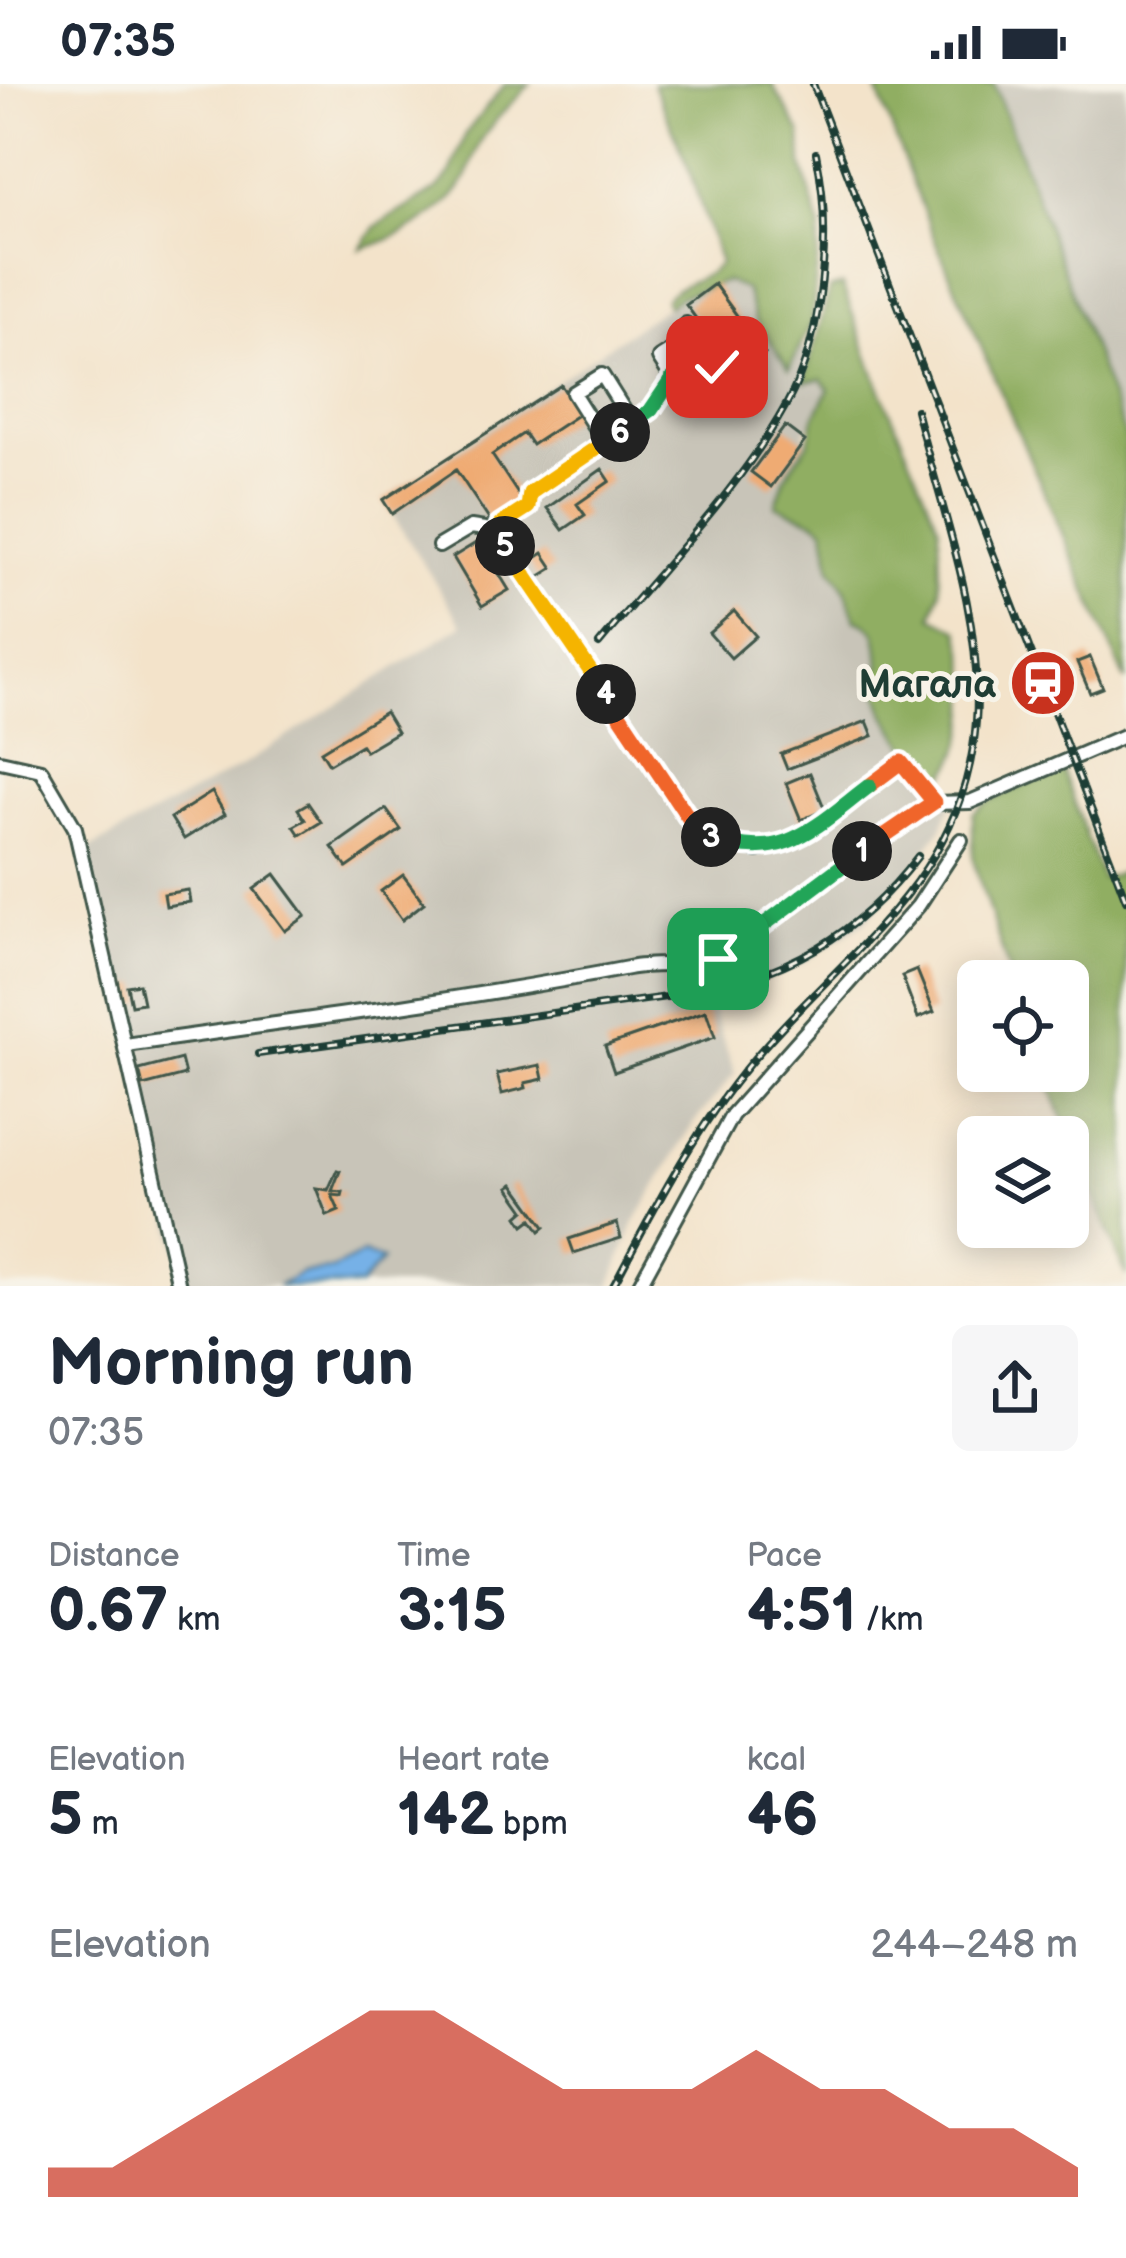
<!DOCTYPE html>
<html lang="en">
<head>
<meta charset="utf-8">
<style>
  body { margin:0; font-family:"Balsamiq Sans",sans-serif; background:#f6f6f7; color:#1f2937; height:100vh; display:flex; flex-direction:column; font-size:45px; white-space:nowrap }
  * { box-sizing:border-box; margin:0 }
  p { font-size:39px; color:#747a83 }
  .icon { flex:none; width:66px; height:66px; fill:none; stroke:currentColor; stroke-width:2; stroke-linecap:round; stroke-linejoin:round }
  .map { position:relative; height:1202px; overflow:hidden }
  .side { display:flex; flex-direction:column; background:#fff; flex:1 }
  .side>* { flex:none }
  .buttons { position:absolute; left:957px; top:876px; display:grid; gap:24px }
  .buttons a { display:grid; place-items:center; width:132px; height:132px; border-radius:18px; background:#fff; box-shadow:0 6px 30px #0003; font-size:60px }
  .pin { position:absolute; display:grid; place-items:center; width:102px; height:102px; color:#fff; margin:-51px; border-radius:24px; box-shadow:0 6px 18px #0006 }
  .km { position:absolute; width:60px; height:60px; margin:-30px; border-radius:50%; background:#222; color:#fff; font-size:33px; line-height:60px; text-align:center }
  .round { display:grid; place-items:center; flex:none; width:126px; height:126px; border-radius:18px; background:#f6f6f7 }
  .head { display:flex; align-items:center; justify-content:space-between; height:204px; padding:0 48px }
  h1 { font-size:66px; font-weight:700; line-height:90px }
  .stats { display:grid; grid-template-columns:repeat(3,1fr); gap:18px; height:204px; padding:12px 48px }
  .stats div { display:grid; align-content:center }
  .stats b { font-size:60px; font-weight:700 }
  .stats small { font-size:33px; font-weight:400 }
  .stats p { font-size:33px }
  .chart { height:336px; padding:24px 48px }
  .chart p { display:flex; justify-content:space-between }
  .chart svg { width:100%; height:216px; margin-top:12px; fill:#c8321e; opacity:.7 }
  .status { display:flex; justify-content:space-between; align-items:center; height:84px; padding:0 60px; background:#fff; direction:ltr }
  .status svg { height:33px; fill:currentColor }
  .map>svg:first-child { display:block }
</style>
</head>
<body>
<div class="status"><b>07:35</b><svg viewBox="0 0 49 12"><path d="M0 12V9h3v3zM5 12V6h3v6zM10 12V3h3v9zM15 12V0h3v12zM26 1h20v11H26zM47 4h2v5h-2z"/></svg></div>
<div class="map">
<svg width="1126" height="1202" viewBox="0 0 1126 1202">
  <rect width="100%" height="100%" fill="#f7f3e8"/>
  <filter id="ink" filterUnits="userSpaceOnUse"><feTurbulence type="fractalNoise" baseFrequency=".00833" numOctaves="2"/><feDisplacementMap in="SourceGraphic" scale="24" xChannelSelector="R" yChannelSelector="G"/><feConvolveMatrix kernelMatrix="1 2 1 2 8 2 1 2 1" color-interpolation-filters="sRGB"/></filter>
  <filter id="wash" filterUnits="userSpaceOnUse"><feTurbulence type="fractalNoise" baseFrequency=".004" numOctaves="4" result="noise"/><feDisplacementMap in="SourceGraphic" scale="48" xChannelSelector="R" yChannelSelector="G"/><feGaussianBlur stdDeviation="2.7" result="paint"/><feColorMatrix in="noise" values="0 0 0 0 0 0 0 0 0 0 0 0 0 0 0 0 0 1.4 0 .05"/><feComposite in="paint" operator="in"/></filter>
  <g filter="url(#wash)">
    <rect width="100%" height="100%" fill="#f3e3ca"/>
    <!-- industrial -->
    <path fill="#c8c4b8" d="M994,0H1126V354L1021,69Z
      M729,180L840,305L804,348L817,374L938,694L954,712L942,744L893,808L862,840L803,880L772,894L707,911L735,989L693,1040L635,1138L610,1202H185L86,767L248,678L462,541L383,416Z"/>
    <!-- forest -->
    <path fill="#90ae62" stroke="#58764b" stroke-width="3" d="M505,0H530C513,19 494,35 481,57C473,71 471,88 462,101C442,132 397,155 361,165L376,142L437,105L450,90L466,49Z
      M653,0H772L801,50L802,81L820,143L812,238L789,285L755,235L746,206L726,197L680,212L668,223L665,216C679,196 707,197 720,179L685,74Z
      M875,0H994L1126,354V597L934,154Z
      M842,201L878,299L939,442L940,508L932,532L959,546C973,594 976,663 937,700L928,695L886,631L873,591L880,582C878,560 881,542 856,535L844,503L831,484L825,445C811,432 794,430 776,421L785,393L809,358L814,334L829,305L822,295L804,298L830,205Z
      M1062,685L1102,795L1126,787V1192L1044,987H1068V897H1012L973,776V730L988,717Z"/>
    <!-- water -->
    <path fill="#76b1e7" stroke="#4a778e" stroke-width="3" d="M363,1170L382,1176L360,1202H278L302,1189L331,1186Z"/>
    <g id="blocks">
      <!-- building -->
      <path fill="#efab73" d="M714,200L765,270L737,290L686,221Z
        M561,301L579,330L532,361L524,349L492,371L524,419L492,440L456,386L392,430L383,416Z
        M785,342L805,357L771,403L751,388Z
        M602,385L610,397L577,420L585,431L563,446L547,424Z
        M479,457L509,506L482,522L453,473Z
        M543,469L553,484L537,494L528,479Z
        M734,527L756,552L731,574L709,549Z
        M1090,573L1103,604L1090,609L1077,578Z
        M385,628L397,648L365,667L361,661L329,680L321,667Z
        M867,637L873,652L787,685L781,670Z
        M810,689L825,726L801,736L786,699Z
        M212,708L225,730L184,755L171,734Z
        M308,719L321,738L300,751L294,742L305,736L298,725Z
        M386,725L401,746L347,784L332,763Z
        M275,790L306,832L285,847L254,805Z
        M403,791L424,819L402,836L381,807Z
        M188,806L190,818L166,822L164,810Z
        M917,886L934,928L918,934L902,892Z
        M139,900L143,919L131,921L127,902Z
        M706,927L715,953L614,988L605,962Z
        M181,975L185,991L143,1002L139,986Z
        M540,981L543,995L525,999L526,1004L502,1010L497,990Z
        M337,1086L340,1087L332,1107L343,1108L342,1112L332,1111L339,1127L327,1132L316,1104L328,1106Z
        M514,1100L545,1143L540,1147L532,1135L524,1141L518,1132L525,1126L509,1103Z
        M617,1139L621,1154L574,1169L569,1155Z"/>
    </g>
  </g>
  <g filter="url(#ink)">
    <use href="#blocks" fill-opacity="0" stroke="#3f564a" stroke-width="3"/>
    <g fill="none" stroke-linecap="round" stroke-linejoin="round">
      <!-- minor casing -->
      <g stroke="#3f564a" stroke-width="18">
        <path id="minor" d="M686,240L717,283L680,307L659,274L694,252
          M672,295L651,327L530,409L528,423L500,441L498,447L505,462L697,748L758,766L801,753L901,678L934,719
          M604,358L573,309L602,291L632,339
          M439,462L471,443L498,447
          M0,677L41,686L75,744L179,1202
          M126,961C293,937 462,916 628,884C658,878 695,885 718,875L904,736L934,719L970,718L1126,651
          M639,1202L732,1031L918,822L961,756"/>
      </g>
      <!-- minor -->
      <use href="#minor" stroke="#fff" stroke-width="12"/>
      <!-- rail casing -->
      <g stroke="#1f3d34" stroke-width="8">
        <path id="rail" d="M813,0L1126,816
          M599,560C661,485 739,406 786,321C825,251 832,145 816,69
          M258,970L688,910C786,891 857,853 918,772
          M613,1202C654,1125 695,1045 751,978C843,867 965,798 976,637C984,535 941,424 916,326"/>
      </g>
      <!-- rail -->
      <use href="#rail" stroke="#f7f3e8" stroke-width="3" stroke-dasharray="9" stroke-linecap="butt"/>
    </g>
  </g>
  <g fill="none" stroke-linecap="round" stroke-linejoin="round" filter="url(#ink)">
    <!-- split-1 casing -->
    <g stroke="#fff" stroke-width="24">
      <path id="split-1" d="M718,875L862,767"/>
    </g>
    <!-- split-2 casing -->
    <g stroke="#fff" stroke-width="24">
      <path id="split-2" d="M862,767L934,718L901,678L869,702"/>
    </g>
    <!-- split-3 casing -->
    <g stroke="#fff" stroke-width="24">
      <path id="split-3" d="M711,753C782,782 816,742 869,702"/>
    </g>
    <!-- split-4 casing -->
    <g stroke="#fff" stroke-width="24">
      <path id="split-4" d="M606,610L698,748L711,753"/>
    </g>
    <!-- split-5 casing -->
    <g stroke="#fff" stroke-width="24">
      <path id="split-5" d="M505,462L606,610"/>
    </g>
    <!-- split-6 casing -->
    <g stroke="#fff" stroke-width="24">
      <path id="split-6" d="M505,462L498,447L500,441L528,423L530,409L620,348"/>
    </g>
    <!-- split-7 casing -->
    <g stroke="#fff" stroke-width="24">
      <path id="split-7" d="M620,348L651,326L672,295L680,307L717,283"/>
    </g>
    <!-- split-1 -->
    <use href="#split-1" stroke="#22a559" stroke-width="15"/>
    <!-- split-2 -->
    <use href="#split-2" stroke="#f0652b" stroke-width="15"/>
    <!-- split-3 -->
    <use href="#split-3" stroke="#22a559" stroke-width="15"/>
    <!-- split-4 -->
    <use href="#split-4" stroke="#f0652b" stroke-width="15"/>
    <!-- split-5 -->
    <use href="#split-5" stroke="#f5b400" stroke-width="15"/>
    <!-- split-6 -->
    <use href="#split-6" stroke="#f5b400" stroke-width="15"/>
    <!-- split-7 -->
    <use href="#split-7" stroke="#22a559" stroke-width="15"/>
  </g>
  <!-- icons -->
  <defs>
    <g id="station-disc" transform="scale(3.45)"><circle r="9.5" fill="#c8321e" stroke="#f7f3e8"/><path d="M-3-6H3Q5-6 5-4V2Q5 4 3 4L4.5 6H3L1.5 4h-3L-3 6H-4.5L-3 4Q-5 4-5 2V-4Q-5-6-3-6ZM-3.5-4v3h7v-3ZM-3.5 1v1.5H-2V1ZM2 1v1.5H3.5V1Z" fill="#fff"/></g>
  </defs>
  <g fill-rule="evenodd">
    <use href="#station-disc" x="1043" y="599"/>
  </g>
  <g text-anchor="middle" stroke-width="10" stroke-linejoin="round" paint-order="stroke">
    <!-- poi labels -->
    <g font-size="39" font-weight="bold" fill="#1f3d34" stroke="#f7f3e8" text-anchor="end">
      <text x="996" y="613">Магала</text>
    </g>
  </g>
</svg>
<div class="buttons">
<a><svg class="icon" aria-label="locate" viewBox="0 0 24 24"><circle cx="12" cy="12" r="6"/><path d="M12 2v4M12 18v4M2 12h4M18 12h4"/></svg></a>
<a><svg class="icon" aria-label="layers" viewBox="0 0 24 24"><path d="M12 4l9 5-9 5-9-5zM3 14l9 5 9-5"/></svg></a>
</div>
<div class="pin" style="left:718px;top:875px;background:#1e9e55"><svg class="icon" aria-label="arrive" viewBox="0 0 24 24"><path d="M6 21V4h12l-3 4 3 4H6"/></svg></div>
<div class="pin" style="left:717px;top:283px;background:#d93025"><svg class="icon" aria-label="check" viewBox="0 0 24 24"><path d="M5 12l5 5 9-10"/></svg></div>
<b class="km" style="left:862px;top:767px">1</b>
<b class="km" style="left:711px;top:753px">3</b>
<b class="km" style="left:606px;top:610px">4</b>
<b class="km" style="left:505px;top:462px">5</b>
<b class="km" style="left:620px;top:348px">6</b>
</div>
<section class="side">
<div class="head"><div><h1>Morning run</h1><p>07:35</p></div><a class="round"><svg class="icon" aria-label="share" viewBox="0 0 24 24"><path d="M12 15V3M7 8l5-5 5 5M5 13v7h14v-7"/></svg></a></div>
<div class="stats">
<div><p>Distance</p><b>0.67<small> km</small></b></div>
<div><p>Time</p><b>3:15</b></div>
<div><p>Pace</p><b>4:51<small> /km</small></b></div>
</div>
<div class="stats">
<div><p>Elevation</p><b>5<small> m</small></b></div>
<div><p>Heart rate</p><b>142<small> bpm</small></b></div>
<div><p>kcal</p><b>46</b></div>
</div>
<div class="chart"><p><span>Elevation</span>244–248 m</p>
<svg viewBox="0 0 160 44" preserveAspectRatio="none"><path d="M0 44V38L10 38L20 30L30 22L40 14L50 6L60 6L70 14L80 22L90 22L100 22L110 14L120 22L130 22L140 30L150 30L160 38V44z"/></svg>
</div>
</section>
</body>
</html>
